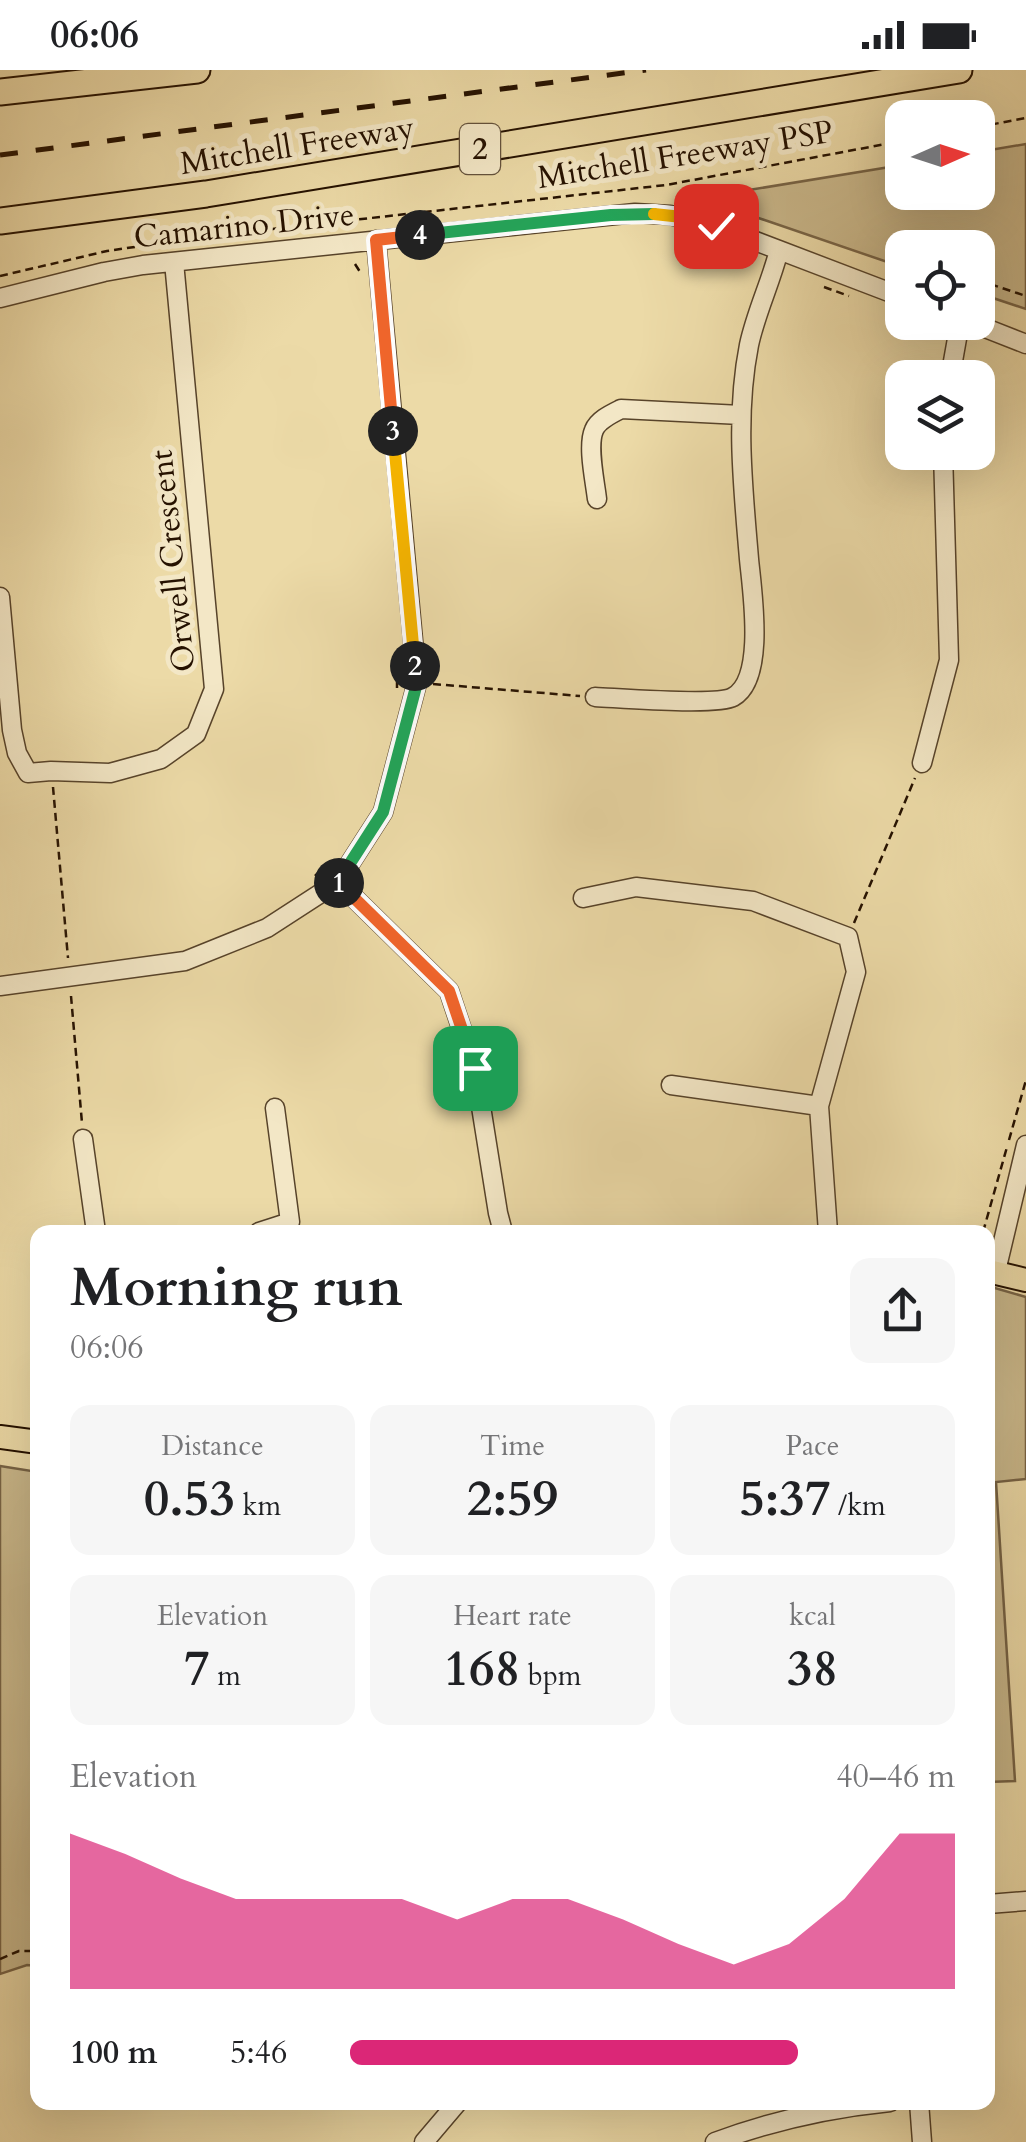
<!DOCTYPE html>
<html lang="en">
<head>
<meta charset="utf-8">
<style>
  body { margin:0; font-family:Cardo,serif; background:#f6f6f6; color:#202124; height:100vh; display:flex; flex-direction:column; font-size:38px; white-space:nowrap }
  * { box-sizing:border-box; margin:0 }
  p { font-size:32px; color:#757577 }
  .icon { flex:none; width:55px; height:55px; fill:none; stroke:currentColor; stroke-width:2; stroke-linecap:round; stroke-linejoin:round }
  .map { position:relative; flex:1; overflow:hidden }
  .side { position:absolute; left:30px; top:1155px; width:965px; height:885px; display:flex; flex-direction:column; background:#fff; border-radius:20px; box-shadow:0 10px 40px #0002 }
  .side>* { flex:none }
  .needle { width:65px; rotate:87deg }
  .fabs { position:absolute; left:885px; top:30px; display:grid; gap:20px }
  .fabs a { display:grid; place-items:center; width:110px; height:110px; border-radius:20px; background:#fff; box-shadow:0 10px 40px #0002; font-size:50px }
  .pin { position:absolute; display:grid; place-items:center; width:85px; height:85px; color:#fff; margin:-42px; border-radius:20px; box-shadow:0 5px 15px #0006 }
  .km { position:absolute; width:50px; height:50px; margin:-25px; border-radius:50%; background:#222; color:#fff; font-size:28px; line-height:50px; text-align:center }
  .round { display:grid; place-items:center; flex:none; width:105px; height:105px; border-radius:20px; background:#f6f6f6 }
  .overview { display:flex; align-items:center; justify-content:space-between; height:170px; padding:0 40px }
  h1 { font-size:55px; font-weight:700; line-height:75px }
  .stats { display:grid; grid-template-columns:repeat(3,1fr); gap:15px; height:170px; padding:10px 40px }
  .stats div { display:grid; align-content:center; border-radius:20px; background:#f6f6f6; text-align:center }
  .stats b { font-size:50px; font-weight:700 }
  .stats small { font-size:28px; font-weight:400 }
  .stats p { font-size:28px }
  .chart { height:280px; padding:20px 40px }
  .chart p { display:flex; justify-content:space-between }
  .chart svg { width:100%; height:180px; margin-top:10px; fill:#db2777; opacity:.7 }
  ul { padding:0 40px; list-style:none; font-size:32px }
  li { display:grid; grid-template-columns:160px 120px 1fr; align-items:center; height:75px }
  li i { height:25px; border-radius:12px; background:#db2777 }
  .status { display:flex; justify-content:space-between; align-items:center; height:70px; padding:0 50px; background:#fff; direction:ltr }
  .status svg { height:28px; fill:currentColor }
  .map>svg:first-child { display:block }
</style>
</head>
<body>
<div class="status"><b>06:06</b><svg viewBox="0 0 49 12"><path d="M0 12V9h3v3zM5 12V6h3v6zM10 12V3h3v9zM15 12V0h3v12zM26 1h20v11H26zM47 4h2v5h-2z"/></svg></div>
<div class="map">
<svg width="1026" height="2072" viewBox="0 0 1026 2072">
  <rect width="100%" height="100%" fill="#ecdaa7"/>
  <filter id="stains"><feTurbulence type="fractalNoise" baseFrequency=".002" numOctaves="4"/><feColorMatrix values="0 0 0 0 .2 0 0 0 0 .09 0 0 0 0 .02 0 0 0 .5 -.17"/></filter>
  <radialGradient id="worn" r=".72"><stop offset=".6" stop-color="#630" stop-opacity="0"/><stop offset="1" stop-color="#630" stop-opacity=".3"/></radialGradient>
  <!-- green -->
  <path fill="#cab88b" stroke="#786446" stroke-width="2.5" d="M1026,74V239L978,223V178H902V197L700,128L902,95V122H978V82Z
    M988,1216L1026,1227V1409L996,1412L1015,1711L988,1712Z
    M0,1396L38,1402L37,1896L27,1895L0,1904Z"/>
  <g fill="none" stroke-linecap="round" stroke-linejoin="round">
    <!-- minor casing -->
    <g stroke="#57432a" stroke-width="21">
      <path id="minor" d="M0,228L104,202L143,195L635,143L670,145L716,156L902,227
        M970,252L1026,274
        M950,308L958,263L963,252
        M597,429C595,411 587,376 594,360C598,350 611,344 621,339L741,345
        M0,527L12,660L17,683L28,703L51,701L110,703L161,689L196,664L214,619L174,192
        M595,627C619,628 717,636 733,627C766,609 752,521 749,489C743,417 735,346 749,275C756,242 771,212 779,180
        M922,693L949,590L943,382
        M338,812L449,921L475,999L498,1143L503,1162
        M583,828L636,817L753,831L848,867L856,902L819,1036L828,1162
        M0,916L185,891L267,858L338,812L383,742L417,613L376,170
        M671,1015L819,1036
        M83,1069L96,1162
        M259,1162L290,1152L275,1038
        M996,1201L1026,1075
        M988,1834L1026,1831
        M919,2032L922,2072
        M424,2072L458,2032
        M715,2072C771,2051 830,2038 890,2032"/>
    </g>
    <!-- major casing -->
    <g stroke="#251100" stroke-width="26">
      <path id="major" d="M988,1201L1026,1210
        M0,1367L38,1372"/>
    </g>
    <!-- highway casing -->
    <g stroke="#251100" stroke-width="29">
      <path id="highway" d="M0,22L197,0
        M0,151L206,124L959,0"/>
    </g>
    <!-- path -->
    <path stroke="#251100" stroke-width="2.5" stroke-dasharray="8 5" stroke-linecap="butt" d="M978,57L1026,48
      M355,194L362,205
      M0,206L107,181L210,166L666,115L902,71
      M978,210L1026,226
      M824,217L849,226
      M927,252L940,257
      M433,614L580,626
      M397,618V596
      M53,717L68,888
      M315,806L327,794
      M854,853L915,708
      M71,926L82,1053
      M1009,1070L1026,1010
      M983,1162L1007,1077
      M0,1889L19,1881H38"/>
    <!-- minor -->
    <use href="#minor" stroke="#f3e7c6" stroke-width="18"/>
    <!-- major -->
    <use href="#major" stroke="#ecdaa7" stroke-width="22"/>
    <!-- highway -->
    <use href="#highway" stroke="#ecdaa7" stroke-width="25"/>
    <!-- rail -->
    <path stroke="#251100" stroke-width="5" stroke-dasharray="18 18" stroke-linecap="butt" d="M0,85L646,0"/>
  </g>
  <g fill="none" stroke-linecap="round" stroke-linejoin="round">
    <!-- split-1 casing -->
    <g stroke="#fff" stroke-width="20">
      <path id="split-1" d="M339,813L449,921L475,998"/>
    </g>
    <!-- split-2 casing -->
    <g stroke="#fff" stroke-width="20">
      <path id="split-2" d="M339,813L338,812L383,742L417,613L415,596"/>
    </g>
    <!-- split-3 casing -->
    <g stroke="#fff" stroke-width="20">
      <path id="split-3" d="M393,361L415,596"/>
    </g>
    <!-- split-4 casing -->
    <g stroke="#fff" stroke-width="20">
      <path id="split-4" d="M393,361L376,170L420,165"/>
    </g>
    <!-- split-5 casing -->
    <g stroke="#fff" stroke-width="20">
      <path id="split-5" d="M420,165L611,145L654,144"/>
    </g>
    <!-- split-6 casing -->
    <g stroke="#fff" stroke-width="20">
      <path id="split-6" d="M654,144L682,147L716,156"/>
    </g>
    <!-- split-1 -->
    <use href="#split-1" stroke="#f0652b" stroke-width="12"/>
    <!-- split-2 -->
    <use href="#split-2" stroke="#22a559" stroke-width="12"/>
    <!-- split-3 -->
    <use href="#split-3" stroke="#f5b400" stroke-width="12"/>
    <!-- split-4 -->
    <use href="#split-4" stroke="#f0652b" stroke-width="12"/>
    <!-- split-5 -->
    <use href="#split-5" stroke="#22a559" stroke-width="12"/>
    <!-- split-6 -->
    <use href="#split-6" stroke="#f5b400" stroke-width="12"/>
  </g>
  <g text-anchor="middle" stroke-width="10" stroke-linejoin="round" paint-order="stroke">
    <!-- shield labels -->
    <rect fill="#f3e7c6" stroke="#63513b" stroke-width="2.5" x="460" y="54" width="40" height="50" rx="8"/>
    <g font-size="30" font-weight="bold" fill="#251100">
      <text x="480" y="89">2</text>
    </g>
    <!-- street labels -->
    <g font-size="32" fill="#251100" stroke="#f3e7c6">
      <text transform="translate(297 75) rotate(-9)" y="11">Mitchell Freeway</text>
      <text transform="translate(685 84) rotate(-9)" y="11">Mitchell Freeway PSP</text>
      <text transform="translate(244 155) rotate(-6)" y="11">Camarino Drive</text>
      <text transform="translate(172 491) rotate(-96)" y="11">Orwell Crescent</text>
    </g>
  </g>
  <rect width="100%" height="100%" filter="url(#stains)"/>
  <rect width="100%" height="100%" fill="url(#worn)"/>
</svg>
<div class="fabs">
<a><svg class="needle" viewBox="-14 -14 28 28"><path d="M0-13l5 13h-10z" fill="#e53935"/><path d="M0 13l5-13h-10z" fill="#757577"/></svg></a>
<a><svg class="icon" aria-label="locate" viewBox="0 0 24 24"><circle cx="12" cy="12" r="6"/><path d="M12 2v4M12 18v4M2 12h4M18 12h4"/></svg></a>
<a><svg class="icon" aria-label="layers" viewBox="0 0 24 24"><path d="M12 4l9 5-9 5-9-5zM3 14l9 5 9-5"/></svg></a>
</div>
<div class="pin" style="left:475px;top:998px;background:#1e9e55"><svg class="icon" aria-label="arrive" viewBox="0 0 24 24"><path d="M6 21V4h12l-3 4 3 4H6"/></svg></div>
<div class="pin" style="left:716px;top:156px;background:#d93025"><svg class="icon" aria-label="check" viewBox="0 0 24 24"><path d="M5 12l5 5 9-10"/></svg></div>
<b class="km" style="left:339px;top:813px">1</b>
<b class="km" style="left:415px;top:596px">2</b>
<b class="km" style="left:393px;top:361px">3</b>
<b class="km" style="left:420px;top:165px">4</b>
<section class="side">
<div class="overview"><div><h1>Morning run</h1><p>06:06</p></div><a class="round"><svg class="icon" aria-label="share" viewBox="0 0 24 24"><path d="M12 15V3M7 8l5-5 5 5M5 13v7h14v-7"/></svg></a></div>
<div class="stats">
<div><p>Distance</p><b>0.53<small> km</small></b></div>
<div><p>Time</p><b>2:59</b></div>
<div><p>Pace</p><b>5:37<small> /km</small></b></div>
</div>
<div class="stats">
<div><p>Elevation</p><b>7<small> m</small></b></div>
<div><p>Heart rate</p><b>168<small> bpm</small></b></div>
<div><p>kcal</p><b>38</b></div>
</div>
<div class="chart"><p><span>Elevation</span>40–46 m</p>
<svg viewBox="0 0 160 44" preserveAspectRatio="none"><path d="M0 44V6L10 11L20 17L30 22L40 22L50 22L60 22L70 27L80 22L90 22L100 27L110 33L120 38L130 33L140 22L150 6L160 6V44z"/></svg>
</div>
<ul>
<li><b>100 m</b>5:46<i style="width:74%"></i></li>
</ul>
</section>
</div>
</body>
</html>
